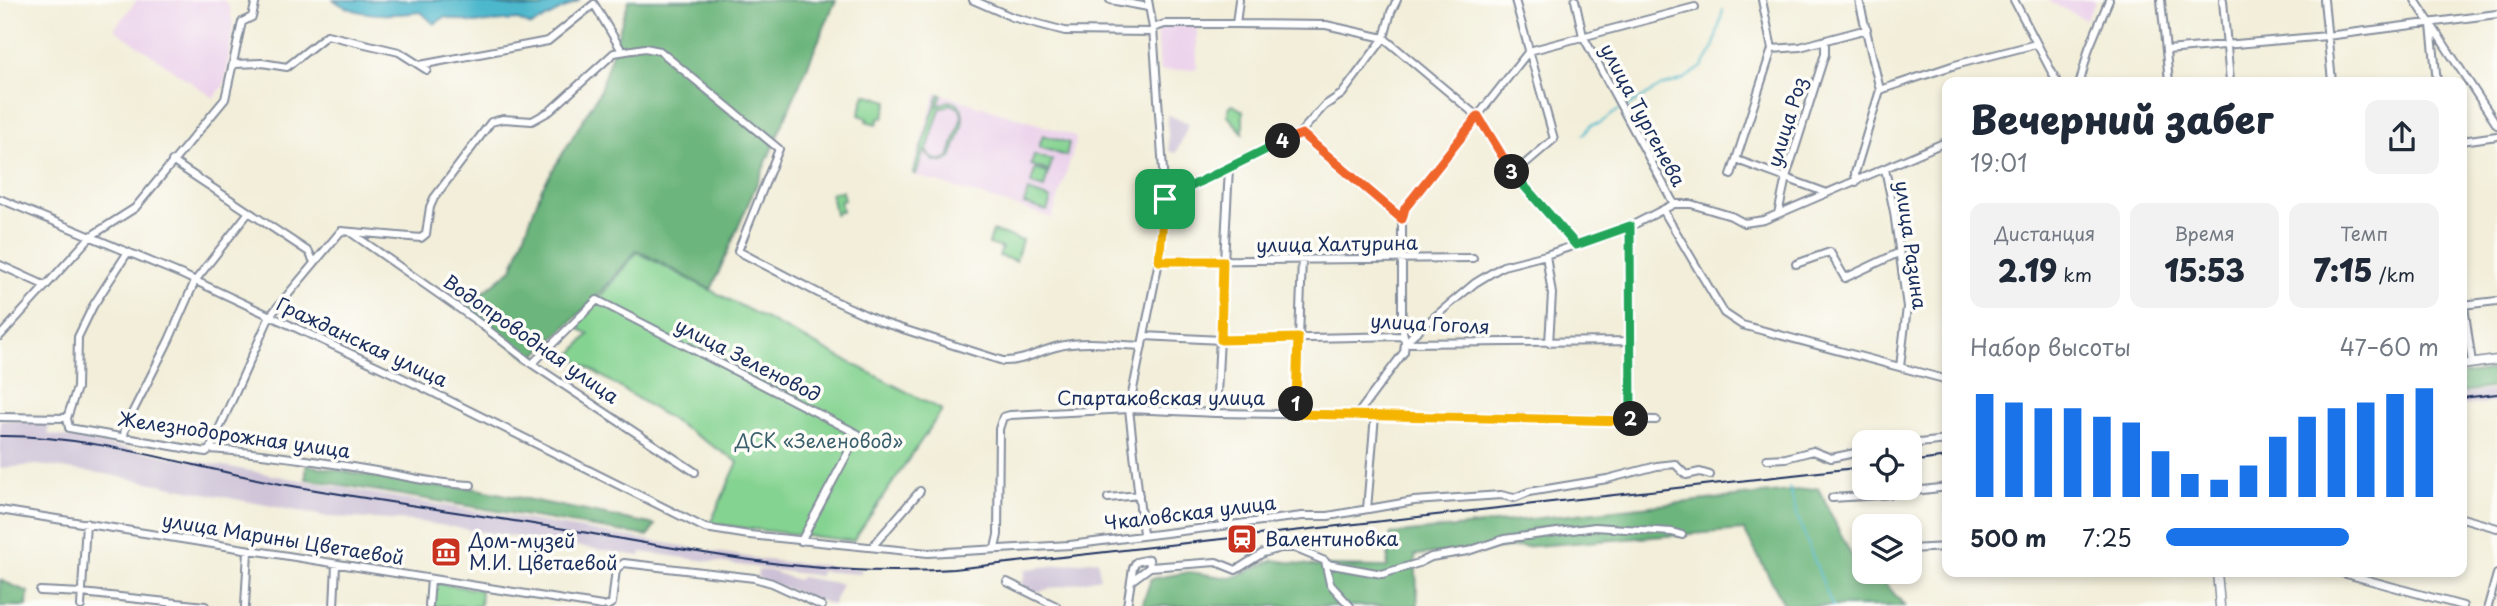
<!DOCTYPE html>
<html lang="ru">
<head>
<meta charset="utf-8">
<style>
  body { margin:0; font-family:"Playpen Sans",sans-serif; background:#f2f2f3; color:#1f2937; height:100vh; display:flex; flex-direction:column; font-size:26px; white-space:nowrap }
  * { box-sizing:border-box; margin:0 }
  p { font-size:23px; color:#747a83 }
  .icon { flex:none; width:38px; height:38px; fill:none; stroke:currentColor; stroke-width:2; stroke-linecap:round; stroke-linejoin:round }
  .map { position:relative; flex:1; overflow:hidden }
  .sheet { position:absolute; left:1942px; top:77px; width:525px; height:500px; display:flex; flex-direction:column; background:#fff; border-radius:14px; box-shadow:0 4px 10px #0003 }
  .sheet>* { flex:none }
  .buttons { position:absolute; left:1852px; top:430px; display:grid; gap:14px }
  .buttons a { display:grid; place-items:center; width:70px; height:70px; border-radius:14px; background:#fff; box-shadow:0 4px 10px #0003; font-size:35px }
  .pin { position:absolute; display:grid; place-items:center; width:60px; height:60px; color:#fff; margin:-30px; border-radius:14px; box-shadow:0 4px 10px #0006 }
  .km { position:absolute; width:35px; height:35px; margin:-18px; border-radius:50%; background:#222; color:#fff; font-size:19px; line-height:35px; text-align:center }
  .round { display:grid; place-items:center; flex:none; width:74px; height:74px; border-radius:14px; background:#f2f2f3 }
  .headline { display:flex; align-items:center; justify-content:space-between; height:119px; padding:0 28px }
  h1 { font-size:38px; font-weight:800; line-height:52px }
  .stats { display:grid; grid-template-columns:repeat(3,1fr); gap:10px; height:119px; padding:7px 28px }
  .stats div { display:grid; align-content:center; border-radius:14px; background:#f2f2f3; text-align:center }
  .stats b { font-size:30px; font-weight:800 }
  .stats small { font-size:19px; font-weight:400 }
  .stats p { font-size:19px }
  .chart { height:196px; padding:14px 28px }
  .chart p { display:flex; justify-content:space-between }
  .chart svg { width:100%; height:126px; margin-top:7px; stroke:#1a73e8; stroke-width:6 }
  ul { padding:0 28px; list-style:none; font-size:23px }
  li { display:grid; grid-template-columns:112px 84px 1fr; align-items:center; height:52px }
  li i { height:18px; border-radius:9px; background:#1a73e8 }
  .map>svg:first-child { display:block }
</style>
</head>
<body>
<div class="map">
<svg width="2497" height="606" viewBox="0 0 2497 606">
  <rect width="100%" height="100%" fill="#fdfcf7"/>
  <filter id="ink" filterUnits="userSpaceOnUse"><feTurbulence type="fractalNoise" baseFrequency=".0143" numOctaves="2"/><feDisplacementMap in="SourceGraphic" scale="14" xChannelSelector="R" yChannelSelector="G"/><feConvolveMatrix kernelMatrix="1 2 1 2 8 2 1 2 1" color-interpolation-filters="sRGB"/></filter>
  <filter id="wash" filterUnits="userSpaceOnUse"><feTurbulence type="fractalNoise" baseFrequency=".00686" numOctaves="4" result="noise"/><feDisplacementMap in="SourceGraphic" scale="28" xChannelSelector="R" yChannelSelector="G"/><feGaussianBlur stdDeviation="1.57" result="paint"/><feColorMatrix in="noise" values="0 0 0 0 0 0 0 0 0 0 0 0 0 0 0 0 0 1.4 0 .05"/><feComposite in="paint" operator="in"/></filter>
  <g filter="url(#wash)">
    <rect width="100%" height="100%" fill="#f2eed9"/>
    <!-- built -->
    <path fill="#ebd1eb" d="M137,0H223L229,5L233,25L225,83L214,98L114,29Z
      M2046,0H2096L2086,20Z
      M1197,25V69L1160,71L1157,26Z
      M936,92L971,103L978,108L981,106L1075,136L1076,142L1052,218L914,175L912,172Z"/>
    <!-- industrial -->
    <path fill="#cbbfd5" d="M1167,114L1189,124L1176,153L1169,151Z
      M2497,390V402L2462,406V394Z
      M0,420L49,422L48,434L393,497L765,560L861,569V574L821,571L820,576L641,552L640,556L413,521L328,517L105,474L38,465L0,468Z
      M1098,560L1100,578L1036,592L1022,585L1026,569Z
      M758,570L770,571L798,580L801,577L842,584L833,605L757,578Z"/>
    <!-- green -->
    <path fill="#85d391" stroke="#508178" stroke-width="2" fill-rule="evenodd" d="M456,0H559L540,8Z
      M865,94L888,101L883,118L879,117L877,124L866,121L867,118L859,115Z
      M939,94L942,95L938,106C943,103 948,100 954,102C974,109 955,145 951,158L944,162H935L924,151L916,174L913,173ZM951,104L960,109L962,116L949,157C940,163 930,160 927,150L940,109Z
      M1233,105L1243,111V133L1227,115L1230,106Z
      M1043,135L1069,143L1066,156L1039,147Z
      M1034,155L1052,160L1049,171L1031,165Z
      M1035,169L1048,173L1044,188L1031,184Z
      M842,191L844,200L840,201L842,211L835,214L831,193Z
      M1028,191L1051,199L1047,211L1024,204Z
      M993,231L1022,240L1016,261L999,256L1002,248L989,244Z
      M637,252L942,410L853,541L710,524L738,462L570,356L589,334L576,327Z
      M434,583L481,590L480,606H433Z"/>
    <!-- forest -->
    <path fill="#6cb57b" stroke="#44726c" stroke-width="2" d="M629,0H836L711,290L637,250L596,298L531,360L464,308L512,269L542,188L599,93Z
      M2497,370V387L2462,392V374Z
      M306,465L433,486L472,488L655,525L648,536L306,479Z
      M1818,488L1851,555L1864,560V572H1875L1905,606H1785L1744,530L1415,555L1418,606H1142L1151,579L1189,572L1231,578L1274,560L1315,566L1387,567L1391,534Z
      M0,580L28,592L27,606H0Z"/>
    <!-- water -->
    <path fill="#4eb8cc" stroke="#347495" stroke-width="2" d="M334,0H456L527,8H540L559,0H580L531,26L518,20L474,23L445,17L434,24L421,12C393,15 357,18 334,0Z"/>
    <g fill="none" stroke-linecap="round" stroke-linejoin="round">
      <!-- stream -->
      <path stroke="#4eb8cc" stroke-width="2" d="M1625,108L1662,86L1684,79L1702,67L1713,49L1723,10
        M1583,135L1592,125L1600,123L1619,110
        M1789,487L1799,521L1832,606"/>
    </g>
  </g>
  <g filter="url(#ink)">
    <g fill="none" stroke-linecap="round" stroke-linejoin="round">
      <!-- minor casing -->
      <g stroke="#868e9c" stroke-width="10">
        <path id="minor" d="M973,0L1012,17L1065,31L1153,32
          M1110,0L1148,7
          M1575,0L1583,36L1674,204
          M2014,0L2057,82
          M2161,0L2169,82
          M2223,0L2230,82
          M2324,0L2332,82
          M2415,0L2497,125
          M1236,24L1326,25L1384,38L1477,116L1513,174L1576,245
          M2431,25L2437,82
          M1153,28L1165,24H1236L1239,0
          M1772,49L1800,47L1867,29
          M2167,50L2327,36L2497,14
          M1529,51L1695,7
          M234,64L262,63L287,67L327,35L399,52L427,70
          M420,65L548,41L594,4L622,51
          M2080,82L2089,48L2109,0
          M1880,90L1955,65L2036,44
          M1300,133L1402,219
          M2462,141L2497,136
          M1737,160L1827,193
          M172,161L309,252L314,262
          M1885,169L1894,212L1907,307L1900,367
          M1513,174L1554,139L1515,0
          M1731,175L1772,49L1762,0
          M1856,182L1855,173L1880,90L1859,0
          M0,199L183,275L424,388L705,528L749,535L928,553L1070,545L1302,516H1328L1414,501L1501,495L1514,498L1529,492L1607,479L1657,466L1675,464L1686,475L1700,472L1710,475
          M1165,199L1300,133L1324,106L1342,94L1384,38L1391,12L1397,0
          M1663,210L1724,313L1742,325L1948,380
          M1778,214L1786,177L1825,54V40
          M1631,226V421
          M350,232L474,319L532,364L695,472
          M1546,255L1552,294L1549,343
          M1159,261L1473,258
          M1796,264L1830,252L1845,278L1898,253
          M0,265L46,286
          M2462,292L2472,363
          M2462,305L2497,301
          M0,336L91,236L135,208L225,99L242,22L252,17L256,0
          M1144,336L1221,340L1404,336L1405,343L1630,341
          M1404,336L1402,326V219L1405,208L1529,51
          M532,364L597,300L858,434L801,541
          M1216,413L1229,168
          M1296,414L1302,260
          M1357,415L1404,352L1405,343L1414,334L1475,283L1503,266L1546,255L1631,226L1674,204H1691L1731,216L1744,223L1764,220L1948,141
          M0,417L67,418
          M67,418L69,428L206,452L210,449C264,453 316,461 370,470C404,476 436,484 471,485
          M67,418L77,388L78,337L93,306L128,252
          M124,437L125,427L169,340L195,281L249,212
          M1909,444L1948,440
          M210,449L270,316L341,231L421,238L426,234L430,207L434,198L491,122L503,119L532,121L550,111L614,53L645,48L660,51L779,149L738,251L824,296L881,322L1003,361C1025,362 1039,350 1060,346C1086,340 1116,345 1142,346
          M1767,459L1786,458L1813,451L1831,458L1864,451
          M1108,498L1139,495
          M1832,498L1880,495L1948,487
          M1367,509L1375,415
          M0,510L602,606
          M2462,518L2497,528
          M1143,534L1129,409L1159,261L1165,199L1153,28L1148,0
          M872,547L920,491
          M995,548L998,535L999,429L1003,417L1010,415L1129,409L1216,413L1656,420
          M1909,549L1948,547
          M1327,564L1382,574L1419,563L1431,557L1468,551L1504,539L1595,527L1672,532L1682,535
          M1150,567L1216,562L1236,570L1263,553L1281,548H1294L1325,561L1330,584L1350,606
          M2339,572L2463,606
          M1007,582L1056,606
          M40,591L82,593L205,606
          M81,606L86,523
          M245,606L248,551
          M334,606L336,565
          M429,606L431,579
          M607,606L612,603L616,569L624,563L754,578L772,583L822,606
          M1127,606L1133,568L1136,562L1149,559L1150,567L1131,581
          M2488,606L2497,574"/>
      </g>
      <!-- major casing -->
      <g stroke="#868e9c" stroke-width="11">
        <path id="major" d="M2462,365L2497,360
          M2217,572L2220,606"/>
      </g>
      <!-- minor -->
      <use href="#minor" stroke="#fff" stroke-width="6"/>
      <!-- major -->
      <use href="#major" stroke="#fff" stroke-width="8"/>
      <!-- rail -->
      <path stroke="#1b2f5e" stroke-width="2" d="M2462,398L2497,394
        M0,436C98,435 192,468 287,485C381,502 476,514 570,530C700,552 821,579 954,569L1864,467
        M1909,462L1948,457"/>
    </g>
  </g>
  <g fill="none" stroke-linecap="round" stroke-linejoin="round" filter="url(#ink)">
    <!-- split-1 casing -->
    <g stroke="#fff" stroke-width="14">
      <path id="split-1" d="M1165,199L1159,261H1223L1221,340L1298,338L1296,404"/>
    </g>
    <!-- split-2 casing -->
    <g stroke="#fff" stroke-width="14">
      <path id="split-2" d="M1296,404V414L1631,421V419"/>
    </g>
    <!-- split-3 casing -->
    <g stroke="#fff" stroke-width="14">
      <path id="split-3" d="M1512,172L1576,245L1630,226L1631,419"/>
    </g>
    <!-- split-4 casing -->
    <g stroke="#fff" stroke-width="14">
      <path id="split-4" d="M1283,141L1302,134L1402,219L1405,208L1478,116L1512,172"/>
    </g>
    <!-- split-5 casing -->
    <g stroke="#fff" stroke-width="14">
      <path id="split-5" d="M1165,199L1283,141"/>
    </g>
    <!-- split-1 -->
    <use href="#split-1" stroke="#f5b400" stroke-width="9"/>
    <!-- split-2 -->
    <use href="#split-2" stroke="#f5b400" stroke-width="9"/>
    <!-- split-3 -->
    <use href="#split-3" stroke="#22a559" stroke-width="9"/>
    <!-- split-4 -->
    <use href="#split-4" stroke="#f0652b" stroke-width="9"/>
    <!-- split-5 -->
    <use href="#split-5" stroke="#22a559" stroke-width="9"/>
  </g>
  <!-- icons -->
  <defs>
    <g id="station-square" transform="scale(1.575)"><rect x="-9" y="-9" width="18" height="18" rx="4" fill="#c8321e" stroke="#fdfcf7"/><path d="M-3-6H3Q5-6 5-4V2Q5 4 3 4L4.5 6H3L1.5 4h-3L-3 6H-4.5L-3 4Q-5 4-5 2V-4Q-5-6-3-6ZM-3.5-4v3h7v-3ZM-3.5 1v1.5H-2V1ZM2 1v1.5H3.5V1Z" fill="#fff"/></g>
    <g id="museum-square" transform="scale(1.575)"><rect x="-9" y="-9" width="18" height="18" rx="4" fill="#c8321e" stroke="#fdfcf7"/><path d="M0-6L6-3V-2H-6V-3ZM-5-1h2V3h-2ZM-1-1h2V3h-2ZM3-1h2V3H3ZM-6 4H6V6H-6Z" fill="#fff"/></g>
  </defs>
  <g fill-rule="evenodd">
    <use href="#station-square" x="1242" y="539"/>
    <use href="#museum-square" x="446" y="552"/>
  </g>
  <g text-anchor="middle" stroke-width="7" stroke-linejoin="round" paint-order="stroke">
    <!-- street labels -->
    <g font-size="19" fill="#1b2f5e" stroke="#fdfcf7">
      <text transform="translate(1643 115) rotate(62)" y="7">улица Тургенева</text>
      <text transform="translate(1787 122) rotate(-73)" y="7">улица Роз</text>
      <text transform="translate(1337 244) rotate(-1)" y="7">улица Халтурина</text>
      <text transform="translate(1911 245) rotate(82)" y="7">улица Разина</text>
      <text transform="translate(1430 324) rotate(3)" y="7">улица Гоголя</text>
      <text transform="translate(531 339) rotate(35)" y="7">Водопроводная улица</text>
      <text transform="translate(362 342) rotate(25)" y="7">Гражданская улица</text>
      <text transform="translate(748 360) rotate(27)" y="7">улица Зеленовод</text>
      <text x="1161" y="405">Спартаковская улица</text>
      <text transform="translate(234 435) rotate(8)" y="7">Железнодорожная улица</text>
      <text transform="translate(1190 513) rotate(-7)" y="7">Чкаловская улица</text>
      <text transform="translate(283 539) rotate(9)" y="7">улица Марины Цветаевой</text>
    </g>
    <!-- park labels -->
    <g font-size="19" fill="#3b606d" stroke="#fdfcf7">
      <text x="819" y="448">ДСК «Зеленовод»</text>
    </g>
    <!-- poi labels -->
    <g font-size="19" fill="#1b2f5e" stroke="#fdfcf7" text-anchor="start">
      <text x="1265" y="546">Валентиновка</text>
      <text x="469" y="548">Дом-музей<tspan x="469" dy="22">М.И. Цветаевой</tspan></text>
    </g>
  </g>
</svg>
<div class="buttons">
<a><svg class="icon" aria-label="locate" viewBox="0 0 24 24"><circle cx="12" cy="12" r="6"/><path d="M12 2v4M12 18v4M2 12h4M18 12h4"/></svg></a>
<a><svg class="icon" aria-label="layers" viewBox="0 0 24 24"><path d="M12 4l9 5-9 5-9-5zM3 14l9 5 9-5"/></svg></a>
</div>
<div class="pin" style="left:1165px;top:199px;background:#1e9e55"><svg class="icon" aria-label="arrive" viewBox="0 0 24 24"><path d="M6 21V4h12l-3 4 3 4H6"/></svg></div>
<b class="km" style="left:1296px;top:404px">1</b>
<b class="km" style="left:1631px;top:419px">2</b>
<b class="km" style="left:1512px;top:172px">3</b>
<b class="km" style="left:1283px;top:141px">4</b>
<section class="sheet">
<div class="headline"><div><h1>Вечерний забег</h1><p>19:01</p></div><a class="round"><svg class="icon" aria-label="share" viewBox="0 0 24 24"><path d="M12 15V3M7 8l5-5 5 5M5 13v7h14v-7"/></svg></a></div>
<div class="stats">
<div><p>Дистанция</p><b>2.19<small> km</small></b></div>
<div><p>Время</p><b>15:53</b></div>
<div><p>Темп</p><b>7:15<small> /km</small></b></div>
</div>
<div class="chart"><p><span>Набор высоты</span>47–60 m</p>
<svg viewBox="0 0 160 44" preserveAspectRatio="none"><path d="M5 44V8M15 44V11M25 44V13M35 44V13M45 44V16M55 44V18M65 44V28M75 44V36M85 44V38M95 44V33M105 44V23M115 44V16M125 44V13M135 44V11M145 44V8M155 44V6"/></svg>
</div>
<ul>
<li><b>500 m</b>7:25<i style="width:67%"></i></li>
</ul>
</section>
</div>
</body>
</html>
